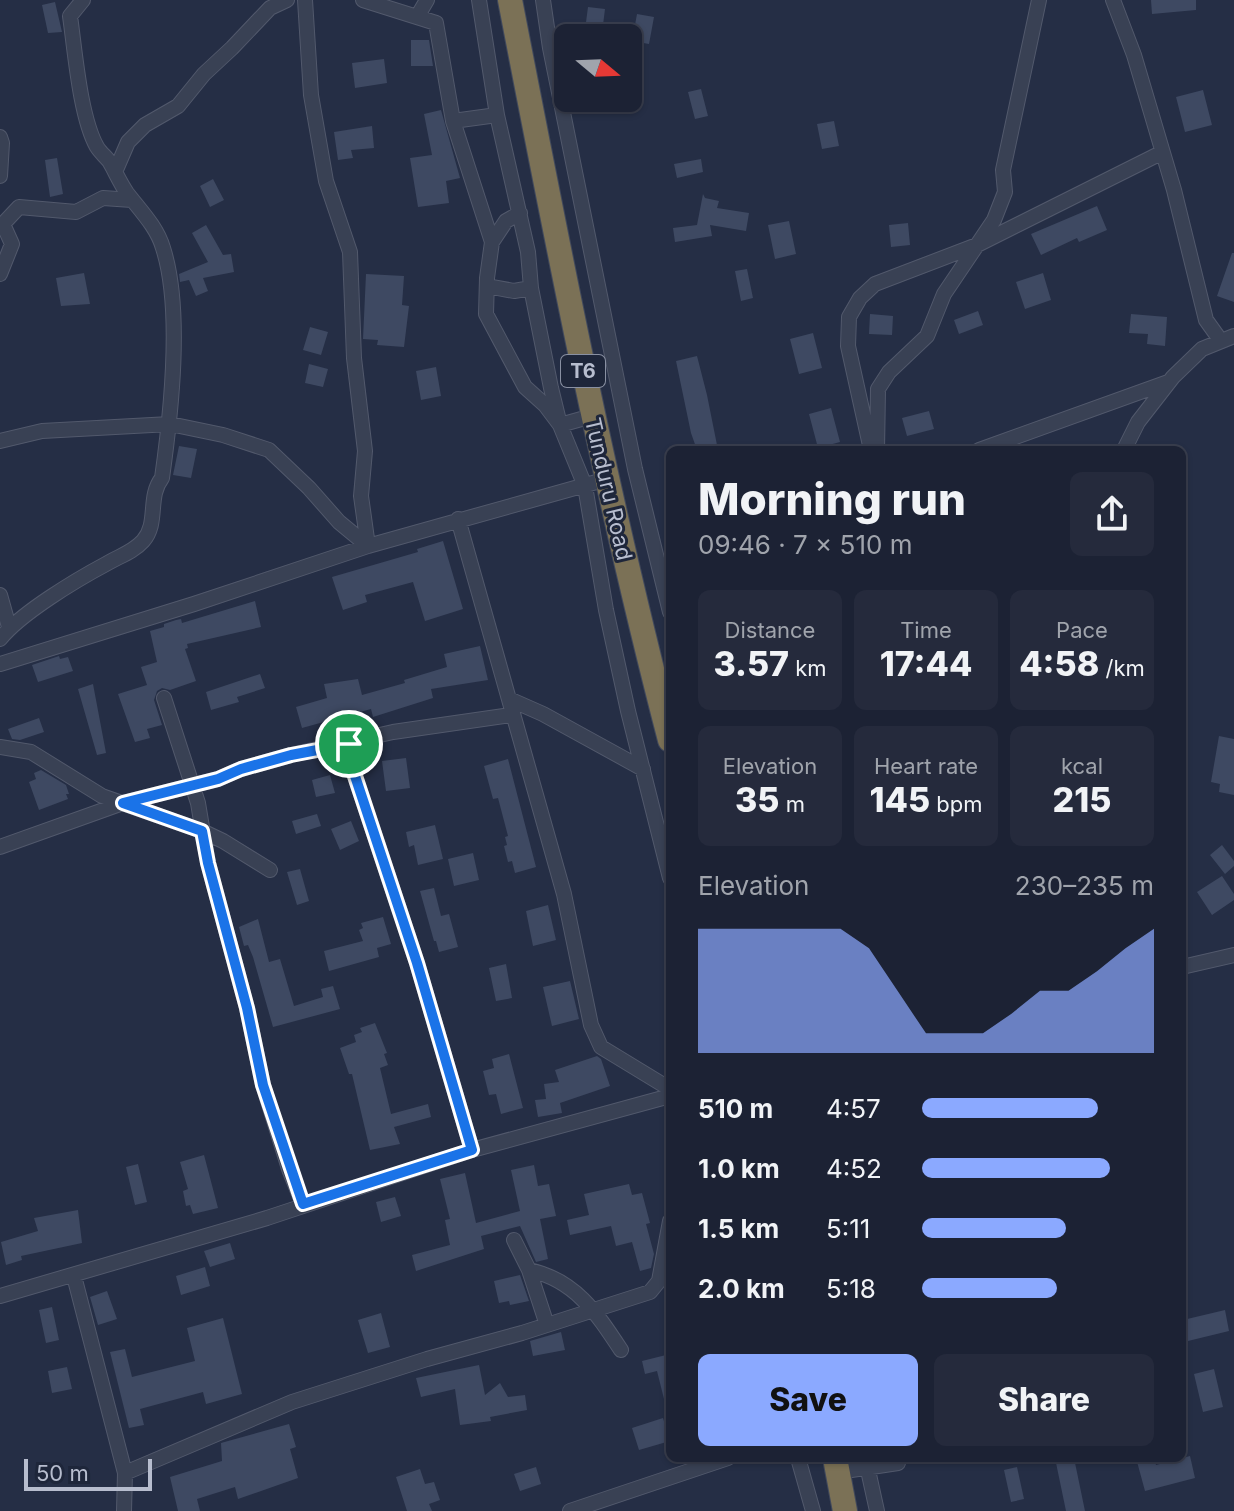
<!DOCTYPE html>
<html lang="en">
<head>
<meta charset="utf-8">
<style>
  body { margin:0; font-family:Inter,sans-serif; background:#252a3c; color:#f1f3f6; height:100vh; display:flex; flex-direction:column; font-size:30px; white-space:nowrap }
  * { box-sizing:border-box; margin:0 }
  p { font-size:26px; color:#a0a4ac }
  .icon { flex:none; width:44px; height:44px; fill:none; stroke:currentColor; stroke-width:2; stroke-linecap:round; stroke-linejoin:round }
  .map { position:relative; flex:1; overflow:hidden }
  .details { position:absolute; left:666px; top:446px; width:520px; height:1016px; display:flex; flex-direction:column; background:#1c2234; border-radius:12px; box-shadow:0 2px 6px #0004,0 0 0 2px #3a3f4f }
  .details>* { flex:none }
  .needle { width:52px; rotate:109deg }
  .buttons { position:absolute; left:554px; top:24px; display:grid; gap:16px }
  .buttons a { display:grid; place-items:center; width:88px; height:88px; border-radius:12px; background:#1c2234; box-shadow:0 2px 6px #0004,0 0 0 2px #3a3f4f; font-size:40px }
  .scale { position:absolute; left:24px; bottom:20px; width:128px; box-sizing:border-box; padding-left:8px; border:4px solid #b7bdce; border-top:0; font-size:22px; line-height:28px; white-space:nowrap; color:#b7bdce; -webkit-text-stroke:6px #1e263a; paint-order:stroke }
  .pin { position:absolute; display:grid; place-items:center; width:68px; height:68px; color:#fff; margin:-34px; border:4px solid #fff; border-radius:50%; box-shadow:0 2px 8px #0007 }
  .round { display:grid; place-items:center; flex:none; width:84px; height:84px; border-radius:12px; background:#252a3c }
  .overview { display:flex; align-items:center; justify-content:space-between; height:136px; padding:0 32px }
  h1 { font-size:44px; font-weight:800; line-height:60px }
  .figures { display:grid; grid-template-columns:repeat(3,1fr); gap:12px; height:136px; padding:8px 32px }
  .figures div { display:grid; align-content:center; border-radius:12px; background:#252a3c; text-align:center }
  .figures b { font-size:34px; font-weight:800 }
  .figures small { font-size:22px; font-weight:400 }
  .figures p { font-size:22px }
  .chart { height:224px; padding:16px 32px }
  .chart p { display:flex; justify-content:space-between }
  .chart svg { width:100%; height:144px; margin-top:8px; fill:#8ba9ff; opacity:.7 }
  .action { display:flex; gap:16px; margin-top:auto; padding:16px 32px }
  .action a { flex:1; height:92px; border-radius:12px; background:#8ba9ff; color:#111; font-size:32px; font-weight:800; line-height:92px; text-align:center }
  .action a+a { background:#252a3c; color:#f1f3f6 }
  ul { padding:0 32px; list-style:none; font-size:26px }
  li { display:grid; grid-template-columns:128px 96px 1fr; align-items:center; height:60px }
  li i { height:20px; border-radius:10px; background:#8ba9ff }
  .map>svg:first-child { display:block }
</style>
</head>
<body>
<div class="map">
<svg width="1234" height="1511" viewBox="0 0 1234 1511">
  <rect width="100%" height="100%" fill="#252e45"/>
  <!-- building -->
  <path fill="#3e4962" d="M1151,0H1196V10L1152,14Z
    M55,2L62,32L48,33L42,5Z
    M588,7L605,9L602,33L585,30Z
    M637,14L654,17L649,44L632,41Z
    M411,40H429L433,66H411Z
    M384,59L387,83L355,88L352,63Z
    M701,89L708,116L695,119L688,92Z
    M1203,90L1212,125L1185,132L1176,97Z
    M441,110L460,178L446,181L449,203L418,207L410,158L432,155L424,114Z
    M834,121L839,146L822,149L817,124Z
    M372,126L374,148L351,150L353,158L338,160L334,132Z
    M57,158L63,194L50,197L45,160Z
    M701,159L703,172L677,178L674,164Z
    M213,179L224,200L210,207L200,186Z
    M703,194L705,198L719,201L717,208L749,213L746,231L710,225L712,236L675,242L673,228L697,225Z
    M1097,206L1107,230L1079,242L1077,238L1041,255L1031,234Z
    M789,221L796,254L775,259L768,225Z
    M908,223L910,245L891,247L889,225Z
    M206,225L223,255L231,254L234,272L203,278L208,291L196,296L189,280L180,282L179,274L208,262L192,233Z
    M1232,253H1234V302L1217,296Z
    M747,269L753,298L741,301L735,271Z
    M84,273L90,304L61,306L56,278Z
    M1043,273L1051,300L1025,309L1016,282Z
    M366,274L404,276L402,305L409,306L404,347L377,345L378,340L363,339Z
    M978,311L983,325L959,334L954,320Z
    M870,314L893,316L892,335L869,334Z
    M1131,314L1167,317L1165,346L1147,344L1148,334L1129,333Z
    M310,327L328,332L321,355L303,350Z
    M813,333L822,368L799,374L790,339Z
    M697,356L707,395L718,450H697L691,433L676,361Z
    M309,364L328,369L323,387L305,383Z
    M436,367L441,396L421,400L416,371Z
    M831,408L840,442L818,448L809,414Z
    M929,411L934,429L907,436L902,418Z
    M179,446L197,449L191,478L173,475Z
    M443,541L463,609L425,621L413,582L365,595L367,602L343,610L332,577L418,552L417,549Z
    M255,601L261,627L187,644L188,648L185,649L196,681L170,690L162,688L157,691L154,700L162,725L147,729L150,738L135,742L118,694L147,685L141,667L157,662L150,631L164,627V624L176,620L181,619L182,623Z
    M480,646L488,680L431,689L433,698L373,717L371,709L302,728L296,707L327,698L324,684L358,679L362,695L405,683L404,680L447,667L444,654Z
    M59,656L60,659L68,657L73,671L38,682L32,665Z
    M260,674L265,688L237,697L239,702L211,710L206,692Z
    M93,684L106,753L97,755L78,689Z
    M39,718L44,732L20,740L12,739L8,729Z
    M1219,736L1234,739V795L1219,792L1220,784L1211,782Z
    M406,758L410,788L386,791L382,761Z
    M508,759L536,867L515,873L512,861L508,862L504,846L507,845L505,837L508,836L498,798L493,799L484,766Z
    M41,770L66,785L69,794H66L68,799L39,810L29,782L36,779L34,773Z
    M330,775L335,793L316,797L312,780Z
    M317,814L321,826L296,834L292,821Z
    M351,821L359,841L340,850L331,829Z
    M435,825L443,859L418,865L414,845L409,847L406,832Z
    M1222,845L1234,861V866L1225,874L1210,855Z
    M473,853L479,880L454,886L448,859Z
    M300,869L309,901L297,905L287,872Z
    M1222,876L1234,894V900L1212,915L1197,892Z
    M434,888L441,916L449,914L458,947L439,952L436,941H434L420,891Z
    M548,905L556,940L533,946L526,911Z
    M383,917L391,944L377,948L379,957L329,971L324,951L363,941L359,930L363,928L361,923Z
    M258,919L269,962L280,959L294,1006L323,997L321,989L333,986L340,1009L273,1027L253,957L248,945L244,946L239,927Z
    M506,964L512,998L496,1001L489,968Z
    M570,981L579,1019L552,1026L543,987Z
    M375,1023L387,1053L384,1054L388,1065L380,1068L391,1114L428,1104L431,1117L394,1127L400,1144L370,1150L352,1074H349L340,1048L356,1042L354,1035L362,1032L360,1028Z
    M509,1054L523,1108L501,1114L496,1094L489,1095L483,1071L494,1068L492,1059Z
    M597,1056L601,1059L610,1086L560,1103L562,1113L538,1117L535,1100L546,1099L544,1084L559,1082L555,1070Z
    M204,1155L218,1208L193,1214L190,1205L186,1206L183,1191L188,1189L180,1162Z
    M138,1164L147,1202L135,1205L126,1167Z
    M534,1165L538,1186L549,1184L556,1216L540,1219L548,1259L536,1262L520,1226L481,1236L484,1249L416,1271L412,1255L450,1245L445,1220L450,1219L440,1179L465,1173L476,1223L520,1211L511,1170Z
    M629,1184L632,1195L642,1193L650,1223L646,1224L654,1254L651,1268L640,1271L632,1242L616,1246L611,1226L570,1235L567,1220L589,1215L584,1194Z
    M395,1197L401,1216L381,1222L376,1202Z
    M78,1210L82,1243L21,1256L22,1260L6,1265L1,1242L38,1231L34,1218Z
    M230,1243L235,1259L210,1267L204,1251Z
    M205,1267L210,1286L181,1295L176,1276Z
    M520,1275L529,1301L510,1305L509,1301L499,1303L494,1281Z
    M107,1291L117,1319L98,1325L90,1297Z
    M52,1307L59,1340L46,1343L39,1310Z
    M1225,1310L1229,1331L1188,1341L1183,1320Z
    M381,1313L390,1347L368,1353L358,1320Z
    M223,1318L242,1394L206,1404L203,1392L140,1409L144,1425L129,1428L110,1352L125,1349L132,1377L195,1361L187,1328Z
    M561,1332L565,1350L533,1356L530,1341Z
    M670,1354V1403H665L657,1371L645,1374L642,1361Z
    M479,1365L485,1395L500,1383L508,1397L525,1395L527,1410L490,1417L491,1421L460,1425L455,1389L421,1397L416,1378Z
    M67,1367L72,1389L52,1393L48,1371Z
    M1214,1369L1223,1407L1203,1412L1194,1374Z
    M663,1418L670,1441L639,1450L632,1428Z
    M289,1424L296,1447L290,1449L298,1478L238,1499L235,1487L197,1499L200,1511H178L170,1477L222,1461L221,1443Z
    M1190,1456L1195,1478L1145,1491L1136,1458H1154L1156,1465Z
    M1055,1458H1074L1085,1511H1066Z
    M536,1467L541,1484L520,1491L514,1474Z
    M1017,1467L1024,1499L1011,1502L1004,1470Z
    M420,1469L425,1484L434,1482L440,1500L429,1504L432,1511H407L396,1477Z"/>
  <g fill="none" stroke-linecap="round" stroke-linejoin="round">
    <!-- street casing -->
    <g stroke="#52596c" stroke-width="16">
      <path id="street" d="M305,0L311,95L326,181L350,252L354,358L365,451L361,496L368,546
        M363,0L436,23L453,121L492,242L487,278L486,314L525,387L545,405L560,425L592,416
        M479,0L497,115L528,252L531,288L551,388L560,425L585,486L606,610L628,711L670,878
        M543,0L550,48L635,469L670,612
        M1113,0L1134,55L1174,190L1206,320L1221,341
        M417,17L427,0
        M453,121L497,115
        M0,137L2,143L0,176
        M115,172L128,142L145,125L178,106L204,74L232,48L270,8L287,0
        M492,242L506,221L520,213
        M0,274L12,244L3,224L19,207L76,212L103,198L132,200
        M487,286L514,291L531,288
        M0,441L42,431L170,424L223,435L269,450L309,488L339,522L368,546
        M871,450L848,346L849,317L860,298L875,284L977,245L1161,153
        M877,450L878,389L889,372L927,336L944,294L994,220L1005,192L1003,170L1039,0
        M979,450L1168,382
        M1124,450L1138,422L1173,377L1202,349L1234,336
        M458,519L564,894L591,1025L601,1047L670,1089
        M0,595L9,627
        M0,639C21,613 76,580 106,564C119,556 132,553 143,541C159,523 147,497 162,478C171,414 183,310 163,248C157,227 140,210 127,193C120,183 115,171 109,161C105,156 100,152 97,147C80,117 75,51 70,16L83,0
        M0,664L194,604L368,546L607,479
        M164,698L198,803L208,863L247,1008L263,1085L289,1169L303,1204
        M509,699L543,714L643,769
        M349,744L350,761L417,963L472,1150
        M0,747L31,752L102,796L202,831L223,841L270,870
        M0,847L123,803L218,779L241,769L291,755L393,732L511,715
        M1182,967L1234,955
        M514,1240L529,1270L547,1325
        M529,1270C575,1280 596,1312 621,1350
        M74,1276L125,1473L124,1511
        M0,1296L267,1218L472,1150L670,1096
        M798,1458L813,1511
        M866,1461L877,1511
        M838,1472L898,1463
        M125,1473L292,1402L427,1359L522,1333L650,1292L659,1281L670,1221
        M570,1511L728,1458"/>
    </g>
    <!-- highway casing -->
    <g stroke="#41495c" stroke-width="26">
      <path id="highway" d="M510,0C558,248 606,495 670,740
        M835,1458L845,1511"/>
    </g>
    <!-- street -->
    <use href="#street" stroke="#394154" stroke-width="14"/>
    <!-- highway -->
    <use href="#highway" stroke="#7b7156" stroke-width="24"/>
  </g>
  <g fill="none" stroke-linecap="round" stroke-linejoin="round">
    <!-- route casing -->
    <g stroke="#fff" stroke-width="16">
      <path id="route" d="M349,744L350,761L417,963L472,1150L303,1204L263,1085L247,1008L208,863L202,831L123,803L218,779L241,769L291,755Z"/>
    </g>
    <!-- route -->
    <use href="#route" stroke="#1a73e8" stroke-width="10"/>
  </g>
  <g text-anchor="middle" stroke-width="6" stroke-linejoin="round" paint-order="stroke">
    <!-- shield labels -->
    <rect fill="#1e263a" stroke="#8990a2" stroke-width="2" x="561" y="355" width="44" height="32" rx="6"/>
    <g font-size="20" font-weight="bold" fill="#b7bdce">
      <text x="583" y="378">T6</text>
    </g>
    <!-- street labels -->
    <g font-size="22" fill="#b7bdce" stroke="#1e263a">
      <text transform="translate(609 489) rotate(77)" y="8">Tunduru Road</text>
    </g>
  </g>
</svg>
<div class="buttons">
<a><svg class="needle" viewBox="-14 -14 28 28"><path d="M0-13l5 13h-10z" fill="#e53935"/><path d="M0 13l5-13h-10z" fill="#a0a4ac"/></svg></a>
</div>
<div class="scale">50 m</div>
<div class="pin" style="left:349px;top:744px;background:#1e9e55"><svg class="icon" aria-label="arrive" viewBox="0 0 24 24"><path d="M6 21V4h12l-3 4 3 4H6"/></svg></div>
<section class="details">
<div class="overview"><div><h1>Morning run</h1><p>09:46 · 7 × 510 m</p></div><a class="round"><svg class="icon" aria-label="share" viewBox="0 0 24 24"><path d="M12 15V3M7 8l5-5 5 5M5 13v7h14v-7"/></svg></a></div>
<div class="figures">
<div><p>Distance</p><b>3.57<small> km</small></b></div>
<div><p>Time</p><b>17:44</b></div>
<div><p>Pace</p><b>4:58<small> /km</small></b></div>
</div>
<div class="figures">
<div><p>Elevation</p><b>35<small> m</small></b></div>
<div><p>Heart rate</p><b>145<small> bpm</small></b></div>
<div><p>kcal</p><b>215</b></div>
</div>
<div class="chart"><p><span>Elevation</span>230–235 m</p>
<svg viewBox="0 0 160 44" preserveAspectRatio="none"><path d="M0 44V6L10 6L20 6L30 6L40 6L50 6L60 12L70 25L80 38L90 38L100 38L110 32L120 25L130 25L140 19L150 12L160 6V44z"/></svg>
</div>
<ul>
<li><b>510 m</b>4:57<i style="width:76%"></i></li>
<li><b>1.0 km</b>4:52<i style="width:81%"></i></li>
<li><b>1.5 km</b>5:11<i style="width:62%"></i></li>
<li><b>2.0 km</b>5:18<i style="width:58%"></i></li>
</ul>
<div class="action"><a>Save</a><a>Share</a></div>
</section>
</div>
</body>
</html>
